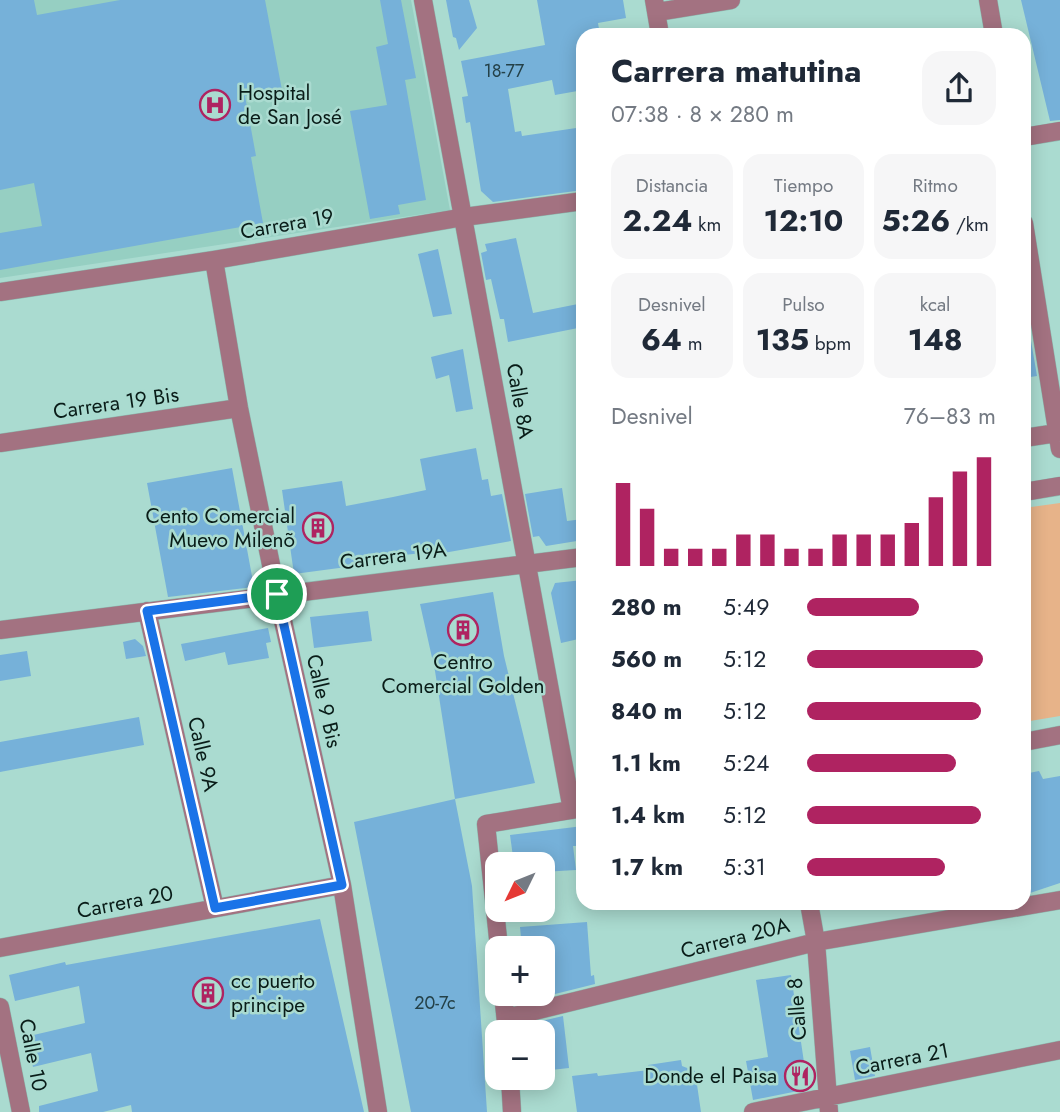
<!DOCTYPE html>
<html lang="es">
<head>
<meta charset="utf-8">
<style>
  body { margin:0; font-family:Jost,sans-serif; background:#f6f6f7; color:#1f2937; height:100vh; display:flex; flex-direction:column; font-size:26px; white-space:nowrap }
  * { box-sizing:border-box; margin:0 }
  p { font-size:23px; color:#747a83 }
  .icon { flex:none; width:38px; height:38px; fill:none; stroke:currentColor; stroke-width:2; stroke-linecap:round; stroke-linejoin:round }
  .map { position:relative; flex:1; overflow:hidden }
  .panel { position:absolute; left:576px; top:28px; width:455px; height:882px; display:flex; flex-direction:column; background:#fff; border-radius:21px; box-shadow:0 4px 18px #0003 }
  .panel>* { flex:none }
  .needle { width:46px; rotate:227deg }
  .buttons { position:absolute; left:485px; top:852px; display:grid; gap:14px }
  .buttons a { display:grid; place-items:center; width:70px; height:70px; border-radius:14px; background:#fff; box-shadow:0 4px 18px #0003; font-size:35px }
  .pin { position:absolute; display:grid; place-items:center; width:60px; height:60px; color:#fff; margin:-30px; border:4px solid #fff; border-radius:50%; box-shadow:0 2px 7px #0007 }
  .round { display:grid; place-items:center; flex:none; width:74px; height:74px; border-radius:21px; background:#f6f6f7 }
  .summary { display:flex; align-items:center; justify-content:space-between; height:119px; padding:0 35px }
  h1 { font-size:32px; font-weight:700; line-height:52px }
  .stats { display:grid; grid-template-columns:repeat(3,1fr); gap:10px; height:119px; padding:7px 35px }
  .stats div { display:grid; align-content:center; border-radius:18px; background:#f6f6f7; text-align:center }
  .stats b { font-size:30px; font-weight:700 }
  .stats small { font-size:19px; font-weight:400 }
  .stats p { font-size:19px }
  .chart { height:196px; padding:14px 35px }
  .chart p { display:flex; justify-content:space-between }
  .chart svg { width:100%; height:126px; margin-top:7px; stroke:#af2361; stroke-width:6 }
  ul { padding:0 35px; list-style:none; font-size:23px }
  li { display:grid; grid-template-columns:112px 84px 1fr; align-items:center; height:52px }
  li i { height:18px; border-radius:9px; background:#af2361 }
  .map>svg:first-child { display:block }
</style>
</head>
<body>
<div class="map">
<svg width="1060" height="1112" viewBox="0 0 1060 1112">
  <rect width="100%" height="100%" fill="#aadbd0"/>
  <!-- built -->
  <path fill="#96cfc2" d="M0,0H411L450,210L0,278Z"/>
  <!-- green -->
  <path fill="#e7b389" d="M1060,503V716L1024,722V508Z"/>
  <!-- building -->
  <path fill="#76b1d9" d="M0,0H34L37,15L120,0H265L282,90L245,96L256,156L251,157L263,223L0,270V233L42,226L34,183L0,190Z
    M380,0H401L416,78L405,80L426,200L398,205L400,214L370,219L350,111L387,105L376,47L388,44Z
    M446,0H469L477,28L459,50L456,38L453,37Z
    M537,0H623L626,18L598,23L600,35H583V90L555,95L552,80L508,89L515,132L521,131L522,136L583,127V190L493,202L481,191L470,122L466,123L462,97L468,96L461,61L545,45Z
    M1021,0H1060V120L1050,121Z
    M516,238L533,313L583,303V327L508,342L504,319H500L491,279L486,280L481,253L487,251L485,244Z
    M438,249L452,314L433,317L418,254Z
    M1028,323L1037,376L1024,378V324Z
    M463,349L473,409L456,412L449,375L436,379L431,357Z
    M476,448L482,480L488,479L491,496L502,494L511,541L432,555L431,552L404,555L354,564V566L294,574L282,490L342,481L346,506L393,497L426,490L420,459Z
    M232,468L254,587L168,597L147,483Z
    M562,488L567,521L583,519V540L546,546L539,536L533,537L525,494Z
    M583,580V638L561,643L551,593L555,583Z
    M493,592L504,656L535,783L455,799L435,671L420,604Z
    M368,611L372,641L314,648L310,617Z
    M268,628L271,642L266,643L269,658L228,665L225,652L185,661L181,644Z
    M135,639L143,646L146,656L126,659L123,642Z
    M27,651L31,676L0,681V655Z
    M139,717L144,745L0,772V742Z
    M1039,771L1043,779L1060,776V883L1024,895V774Z
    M455,799L472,886L487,1112H411L354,822Z
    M583,826V846H573L576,870L542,872V864H514L510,835Z
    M320,919L364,1112H132L131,1105L103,1112H39V1106L98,1091L91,1053L33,1067L25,1037L85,1023L79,986L15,1001L9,975L65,962L66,965Z
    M587,922L591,976L594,975L595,984L527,1001L526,994H542V948H522L520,927Z
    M791,975L808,1089L753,1100L746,1061L768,1057L756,980Z
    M563,1016L569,1068L542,1071V1032H530L529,1024Z
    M870,1047L875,1076L855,1080L850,1051Z
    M681,1060L682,1066L695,1071L701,1112H577L572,1076L597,1073L598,1076L649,1070L648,1065Z"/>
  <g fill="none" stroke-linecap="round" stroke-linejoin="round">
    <!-- minor casing -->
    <g stroke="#8db9af" stroke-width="19">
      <path id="minor" d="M423,0L572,810
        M654,0L660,35
        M988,0L994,35
        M657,12L731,0
        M1024,137L1060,131
        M1024,223L1060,449
        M214,260L239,408L277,594L342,885L378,1112
        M0,292L214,260L464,217L583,201
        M1024,438L1057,433
        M0,443L239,408
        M1024,492L1060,486
        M147,611L215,908
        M0,630L583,557
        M1024,742L1060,735
        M809,903L816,942L829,1112
        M0,948L342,885
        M499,948L486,824L583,808
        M503,994L507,1032
        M0,1007L21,1112
        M506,1018L816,942L1060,900
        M510,1078L512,1112
        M753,1112L1060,1050"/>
    </g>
    <!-- minor -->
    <use href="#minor" stroke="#a37281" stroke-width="18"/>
  </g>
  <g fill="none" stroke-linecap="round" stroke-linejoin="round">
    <!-- route casing -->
    <g stroke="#fff" stroke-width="14">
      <path id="route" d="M277,594L342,885L215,908L147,611Z"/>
    </g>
    <!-- route -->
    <use href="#route" stroke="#1a73e8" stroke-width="9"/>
  </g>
  <!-- icons -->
  <defs>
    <g id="hospital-ring" transform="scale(1.575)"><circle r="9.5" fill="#aadbd0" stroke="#af2361" stroke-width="1.5"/><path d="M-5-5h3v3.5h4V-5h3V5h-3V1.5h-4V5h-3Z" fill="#af2361"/></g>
    <g id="building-ring" transform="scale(1.575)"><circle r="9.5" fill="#aadbd0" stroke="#af2361" stroke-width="1.5"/><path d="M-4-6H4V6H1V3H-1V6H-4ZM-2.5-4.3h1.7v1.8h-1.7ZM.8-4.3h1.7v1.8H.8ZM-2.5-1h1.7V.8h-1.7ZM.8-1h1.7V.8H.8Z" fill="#af2361"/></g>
    <g id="restaurant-ring" transform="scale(1.575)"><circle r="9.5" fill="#aadbd0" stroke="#af2361" stroke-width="1.5"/><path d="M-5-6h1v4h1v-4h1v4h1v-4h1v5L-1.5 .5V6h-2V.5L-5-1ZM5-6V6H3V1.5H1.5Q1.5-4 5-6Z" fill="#af2361"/></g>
  </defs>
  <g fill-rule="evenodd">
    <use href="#hospital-ring" x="215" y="105"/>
    <use href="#building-ring" x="318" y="528"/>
    <use href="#building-ring" x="463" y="630"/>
    <use href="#building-ring" x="208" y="993"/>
    <use href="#restaurant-ring" x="800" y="1076"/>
  </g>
  <g text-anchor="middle" stroke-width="5" stroke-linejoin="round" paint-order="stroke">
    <!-- number labels -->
    <g font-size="18" fill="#244148">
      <text x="504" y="77">18-77</text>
      <text x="435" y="1009">20-7c</text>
    </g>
    <!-- poi labels -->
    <g font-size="21" fill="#091c18" stroke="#aadbd0" text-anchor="start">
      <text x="238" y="100">Hospital<tspan x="238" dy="24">de San José</tspan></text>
      <text x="295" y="523" text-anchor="end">Cento Comercial<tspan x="295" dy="24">Muevo Milenõ</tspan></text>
      <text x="463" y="669" text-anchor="middle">Centro<tspan x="463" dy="24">Comercial Golden</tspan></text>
      <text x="231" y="988">cc puerto<tspan x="231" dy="24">principe</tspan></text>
      <text x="777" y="1083" text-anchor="end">Donde el Paisa</text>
    </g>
    <!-- street labels -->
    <g font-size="21" fill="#091c18" stroke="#aadbd0">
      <text transform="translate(287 224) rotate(-10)" y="7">Carrera 19</text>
      <text transform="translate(520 401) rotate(80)" y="7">Calle 8A</text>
      <text transform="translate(116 403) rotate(-8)" y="7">Carrera 19 Bis</text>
      <text transform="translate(393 556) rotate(-7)" y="7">Carrera 19A</text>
      <text transform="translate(324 701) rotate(77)" y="7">Calle 9 Bis</text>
      <text transform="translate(203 754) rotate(77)" y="7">Calle 9A</text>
      <text transform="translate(125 902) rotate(-11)" y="7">Carrera 20</text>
      <text transform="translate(735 938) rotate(-14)" y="7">Carrera 20A</text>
      <text transform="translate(797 1009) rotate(-94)" y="7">Calle 8</text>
      <text transform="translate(33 1055) rotate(79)" y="7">Calle 10</text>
      <text transform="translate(902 1059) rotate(-11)" y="7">Carrera 21</text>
    </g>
  </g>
</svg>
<div class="buttons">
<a><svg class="needle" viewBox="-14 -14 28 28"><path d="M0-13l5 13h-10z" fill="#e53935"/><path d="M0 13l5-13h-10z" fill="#747a83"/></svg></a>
<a>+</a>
<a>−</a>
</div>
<div class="pin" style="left:277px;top:594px;background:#1e9e55"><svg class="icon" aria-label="arrive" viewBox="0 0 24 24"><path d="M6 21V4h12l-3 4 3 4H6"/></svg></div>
<section class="panel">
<div class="summary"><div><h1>Carrera matutina</h1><p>07:38 · 8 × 280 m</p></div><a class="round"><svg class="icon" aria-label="share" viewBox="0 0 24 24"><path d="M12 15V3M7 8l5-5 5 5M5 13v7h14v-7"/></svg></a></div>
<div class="stats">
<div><p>Distancia</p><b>2.24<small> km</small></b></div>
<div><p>Tiempo</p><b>12:10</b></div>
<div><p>Ritmo</p><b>5:26<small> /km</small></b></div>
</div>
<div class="stats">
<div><p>Desnivel</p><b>64<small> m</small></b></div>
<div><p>Pulso</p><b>135<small> bpm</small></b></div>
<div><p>kcal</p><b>148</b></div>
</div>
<div class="chart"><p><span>Desnivel</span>76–83 m</p>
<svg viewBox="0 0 160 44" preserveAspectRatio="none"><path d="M5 44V15M15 44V24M25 44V38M35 44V38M45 44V38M55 44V33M65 44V33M75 44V38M85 44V38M95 44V33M105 44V33M115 44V33M125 44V29M135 44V20M145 44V11M155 44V6"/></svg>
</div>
<ul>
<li><b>280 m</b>5:49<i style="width:59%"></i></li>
<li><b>560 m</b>5:12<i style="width:93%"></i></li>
<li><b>840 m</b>5:12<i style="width:92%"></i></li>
<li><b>1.1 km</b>5:24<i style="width:79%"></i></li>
<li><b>1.4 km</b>5:12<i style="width:92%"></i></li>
<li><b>1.7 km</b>5:31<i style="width:73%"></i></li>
</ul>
</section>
</div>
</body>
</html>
